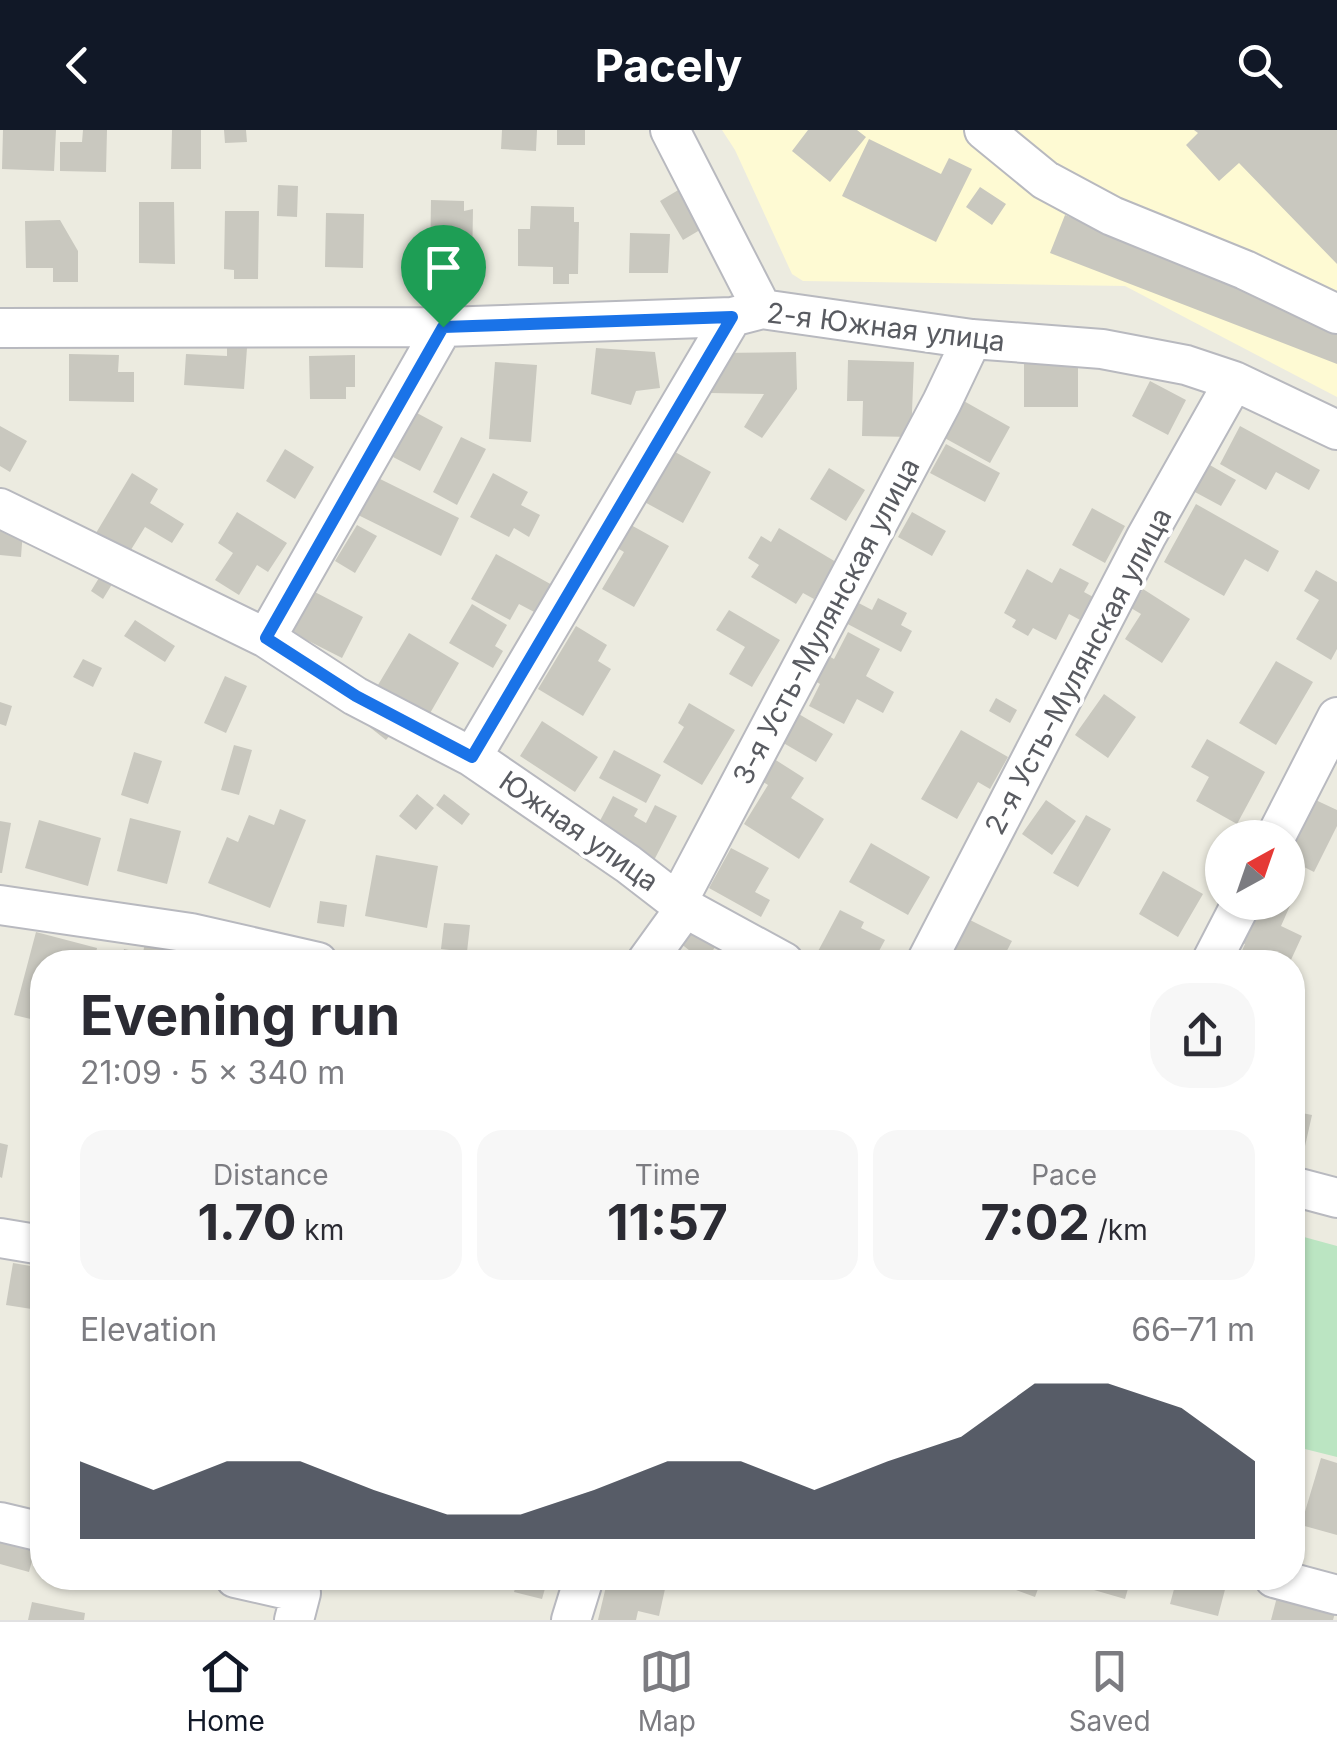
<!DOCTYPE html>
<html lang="en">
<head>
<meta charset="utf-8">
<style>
  body { margin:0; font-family:Inter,sans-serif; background:#f7f7f7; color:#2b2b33; height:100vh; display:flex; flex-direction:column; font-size:38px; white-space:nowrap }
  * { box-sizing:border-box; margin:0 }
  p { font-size:32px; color:#7c7c81 }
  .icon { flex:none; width:55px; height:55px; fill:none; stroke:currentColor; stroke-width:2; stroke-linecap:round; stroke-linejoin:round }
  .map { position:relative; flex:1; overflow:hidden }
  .panel { position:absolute; left:30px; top:820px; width:1275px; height:640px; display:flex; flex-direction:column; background:#fff; border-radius:40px; box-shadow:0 2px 8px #0004 }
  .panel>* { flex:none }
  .needle { width:65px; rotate:40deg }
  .controls { position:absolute; left:1205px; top:690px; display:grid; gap:20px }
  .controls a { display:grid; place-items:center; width:100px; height:100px; border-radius:50%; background:#fff; box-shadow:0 2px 8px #0004; font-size:50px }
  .pin { position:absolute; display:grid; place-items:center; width:85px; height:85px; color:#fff; margin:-102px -42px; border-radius:50% 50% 50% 0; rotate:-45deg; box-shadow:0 0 10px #0007 }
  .pin .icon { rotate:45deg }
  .round { display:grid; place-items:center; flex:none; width:105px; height:105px; border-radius:40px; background:#f7f7f7 }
  .overview { display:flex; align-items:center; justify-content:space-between; height:170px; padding:0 50px }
  h1 { font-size:55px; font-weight:700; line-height:75px }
  .stats { display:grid; grid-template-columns:repeat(3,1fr); gap:15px; height:170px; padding:10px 50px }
  .stats div { display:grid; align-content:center; border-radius:25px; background:#f7f7f7; text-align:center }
  .stats b { font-size:50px; font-weight:700 }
  .stats small { font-size:28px; font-weight:400 }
  .stats p { font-size:28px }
  .chart { height:280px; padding:20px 50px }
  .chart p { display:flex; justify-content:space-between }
  .chart svg { width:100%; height:180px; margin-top:10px; fill:#111827; opacity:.7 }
  header { display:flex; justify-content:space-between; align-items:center; height:130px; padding:0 50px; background:#111827; color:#fff; font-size:45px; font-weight:700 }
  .menu { display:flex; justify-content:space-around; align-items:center; height:140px; border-top:2px solid #e1e1e2; background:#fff; font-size:28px; color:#7c7c81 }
  .menu a { display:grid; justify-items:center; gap:5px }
  .menu .selected { color:#111827 }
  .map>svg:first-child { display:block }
</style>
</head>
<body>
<header><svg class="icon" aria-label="back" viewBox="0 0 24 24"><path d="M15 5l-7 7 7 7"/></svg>Pacely<svg class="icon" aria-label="search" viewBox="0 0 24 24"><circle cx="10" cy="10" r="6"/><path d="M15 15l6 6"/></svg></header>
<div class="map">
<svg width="1337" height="1490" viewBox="0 0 1337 1490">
  <rect width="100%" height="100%" fill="#ecebe0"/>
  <!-- commercial -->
  <path fill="#fefad3" d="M722,0H1337V267L1125,156L803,151L792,144L735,20Z"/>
  <!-- green -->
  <path fill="#bbe5c2" d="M1293,1104L1337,1116V1327L1293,1316Z"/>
  <!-- building -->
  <path fill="#c9c8bf" d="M3,0H56L54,41L2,39Z
    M83,0H107L106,42L60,41V12H82Z
    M172,0H201V39H171Z
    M224,0H246L247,12L225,13Z
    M502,0H537L536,21L501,19Z
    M557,0H585V15H557Z
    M808,0H857L866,7L830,52L792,21Z
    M1194,0H1337V134L1239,33L1219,51L1186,15L1198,3Z
    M869,9L941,44L949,28L972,39L936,112L842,66Z
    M278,55L298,56L297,87L277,86Z
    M980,57L1006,74L992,95L966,77Z
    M680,59L710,94L683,110L660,71Z
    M431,70L464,71V81L473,79L472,139L430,138Z
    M139,72H174L175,134L139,133Z
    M531,76L574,77V92H579L578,144H569V154H553V137L518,136V99H530Z
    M225,81H259L258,149H234V140L224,139Z
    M326,83L364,84L363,138L325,137Z
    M1065,85L1337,190V234L1050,123Z
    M60,90L78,121V152H53V138H26L25,91Z
    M630,103L670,104L668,143H629Z
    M227,216L247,218L244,259L184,255L186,224L227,226Z
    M596,218L655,222L660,258L636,261L631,275L591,264Z
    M796,222L797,259L762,308L744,297L764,264L710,263L718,223Z
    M69,224L119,225L118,242H134V272L69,271Z
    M355,225V257H346V269H310L309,226Z
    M848,230L914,232L911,307L862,306L863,271H847Z
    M495,232L537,235L531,312L489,309Z
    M1024,233H1078V277H1024Z
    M1150,251L1186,270L1168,305L1132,286Z
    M962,270L1010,297L990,333L941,306Z
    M417,283L443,297L420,341L393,327Z
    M0,296L27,311L10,342L0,336Z
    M1240,296L1320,340L1309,360L1276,342L1266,360L1220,334Z
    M461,307L486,319L457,375L433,362Z
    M946,314L1000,343L985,372L930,343Z
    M668,318L711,342L683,393L639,369Z
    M285,319L314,337L295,369L266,351Z
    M1208,334L1236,350L1221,376L1193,361Z
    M829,338L865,360L846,391L810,369Z
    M132,343L158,359L150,373L184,394L172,413L145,397L129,423L96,403Z
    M493,343L528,362L521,375L540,385L529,407L514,398L509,407L470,387Z
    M374,346L459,388L441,426L356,384Z
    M1196,374L1279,421L1268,442L1245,429L1224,466L1164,432Z
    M1092,378L1125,396L1105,433L1072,415Z
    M237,382L287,413L268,442L257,435L239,465L215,450L233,423L218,413Z
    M912,382L946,401L932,426L898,407Z
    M620,389L669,416L634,477L602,459L624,422L607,412Z
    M357,395L377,406L355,443L335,431Z
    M0,398L23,400L21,427L0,425Z
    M779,398L836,432L814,469L803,463L796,474L751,447L759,435L748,428L761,406L771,412Z
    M496,424L554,456L538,484L519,474L510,490L471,469Z
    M105,438L117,446L103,469L91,461Z
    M1060,438L1089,453L1084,462L1095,468L1082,491L1069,484L1056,510L1033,498L1028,506L1012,497L1016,490L1004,483L1027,439L1052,453Z
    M1316,440L1337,452V519L1331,530L1296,509L1319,470L1304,461Z
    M1143,459L1190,489L1162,533L1125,509L1141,484L1131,478Z
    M311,460L363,487L342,528L289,501Z
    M878,468L907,483L901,495L912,501L901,522L840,490L851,469L872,480Z
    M472,474L507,495L495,516L503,521L493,538L449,513Z
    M729,480L780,510L752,557L729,544L745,517L716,500Z
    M135,490L175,516L165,532L124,506Z
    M576,496L607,515L598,531L611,539L583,586L538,559Z
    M848,502L880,519L866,546L894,562L883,583L857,569L844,594L809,576L820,554L810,548L823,523L834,529Z
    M409,503L459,533L429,585L378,555Z
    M83,529L102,538L93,557L73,547Z
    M1276,531L1313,552L1276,615L1239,593Z
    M225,546L247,556L226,603L204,593Z
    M1104,564L1136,587L1108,628L1075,605Z
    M996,568L1017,580L1010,593L989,581Z
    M0,572L12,576L6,596L0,594Z
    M689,573L735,600L702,655L663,632L684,597L678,593Z
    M372,579L396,598L386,610L362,591Z
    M797,583L833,604L816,632L780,611Z
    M542,591L598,627L575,662L520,626Z
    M961,600L1008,627L990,659L978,652L957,689L921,669Z
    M1207,609L1265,642L1237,694L1196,671L1209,647L1191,637Z
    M234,615L252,620L239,665L221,660Z
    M614,620L661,645L646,673L599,648Z
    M134,622L162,631L148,674L121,665Z
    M771,627L804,648L791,668L824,689L799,729L744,694L768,655L757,648Z
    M417,664L434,678L416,700L399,686Z
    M444,664L470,684L462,695L436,675Z
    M613,666L638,679L634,686L646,693L655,675L677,686L651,736L592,706Z
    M1307,666L1337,680V696L1314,742L1288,729V706Z
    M1046,670L1076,691L1052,725L1022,704Z
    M280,679L306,690L270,778L208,753L227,707L238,712L249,685L274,695Z
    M1086,685L1111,699L1078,757L1053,743Z
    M130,688L181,701L167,754L117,741Z
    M39,690L101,708L88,756L25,738Z
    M0,691L11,693L2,743H0Z
    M871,713L930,747L908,785L849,752Z
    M731,718L769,738L755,762L770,770L761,787L709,758Z
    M376,725L438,736L427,798L365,786Z
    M1163,741L1203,764L1178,807L1139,784Z
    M1288,767L1293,769L1281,796L1302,806L1290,832H1237L1245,814L1235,810L1252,772H1288Z
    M320,771L347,775L344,797L317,793Z
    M840,780L864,792L861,798L885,810L873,832H829L816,825Z
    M964,787L1012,811L1001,832H941Z
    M444,793L470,795L467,822L441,819Z
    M694,793L719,812L704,832L680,813Z
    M36,802L97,818L94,832H42V879L39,891L14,885Z
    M146,807L172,813L169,825L185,829V832H121L124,819L143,823Z
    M674,820L691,832H664Z
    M1292,981L1312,985L1301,1034L1292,1032Z
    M0,1013L8,1015L2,1048L0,1047Z
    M13,1133L42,1138L38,1180L6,1175Z
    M1321,1328L1337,1333V1405L1301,1395Z
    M0,1402L37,1412L29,1442L0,1434Z
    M88,1448H117L115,1456Z
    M396,1448H426L424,1455Z
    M518,1448H548L542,1469L514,1462Z
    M608,1448L665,1459L659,1486L638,1481L636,1490H598Z
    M1006,1448H1042L1035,1467L1003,1455Z
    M1097,1448H1131L1125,1469L1094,1460Z
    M1177,1448H1210L1227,1452L1218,1486L1170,1474Z
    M1277,1467L1335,1483L1333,1490H1271Z
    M32,1472L85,1483L84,1490H28Z"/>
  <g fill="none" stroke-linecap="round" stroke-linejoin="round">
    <!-- minor casing -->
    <g stroke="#b8b9bf" stroke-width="42">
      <path id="minor" d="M670,0L762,179
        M984,0L1045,50L1112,86L1245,140L1337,184
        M0,198L443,197L732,187L762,179L972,209L1102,219L1186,235L1234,251L1337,300
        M0,378L266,508L355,566L472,627L628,734L685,778L784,832
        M266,508L443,197
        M472,627L732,187
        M1275,708L1337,587
        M678,771L942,272L972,209
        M0,775L191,803L318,832
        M646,832L685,778
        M926,832L1146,407L1234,251
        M1211,832L1242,772
        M1292,1056L1337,1068
        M0,1108L42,1115
        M0,1392L42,1402
        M235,1448L301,1463L294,1490
        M1274,1448L1337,1465
        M571,1490L584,1448"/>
    </g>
    <!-- minor -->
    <use href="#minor" stroke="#fff" stroke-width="38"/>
  </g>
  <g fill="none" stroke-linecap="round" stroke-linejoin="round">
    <!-- route casing -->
    <g stroke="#fff" stroke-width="20">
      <path id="route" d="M732,187L472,627L356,566L266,508L443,197Z"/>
    </g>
    <!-- route -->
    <use href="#route" stroke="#1a73e8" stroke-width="12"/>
  </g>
  <g text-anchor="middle" stroke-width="8" stroke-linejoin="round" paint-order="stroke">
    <!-- street labels -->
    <g font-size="28" fill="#595b61" stroke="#fff">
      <text transform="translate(886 197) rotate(7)" y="10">2-я Южная улица</text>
      <text transform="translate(826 491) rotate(-62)" y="10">3-я Усть-Мулянская улица</text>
      <text transform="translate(1078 541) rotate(-62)" y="10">2-я Усть-Мулянская улица</text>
      <text transform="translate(579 701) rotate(35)" y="10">Южная улица</text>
    </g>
  </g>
</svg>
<div class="controls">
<a><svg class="needle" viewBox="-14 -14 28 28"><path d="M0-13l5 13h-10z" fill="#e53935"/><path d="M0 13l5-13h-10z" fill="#7c7c81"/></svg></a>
</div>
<div class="pin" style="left:443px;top:197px;background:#1e9e55"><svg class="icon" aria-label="arrive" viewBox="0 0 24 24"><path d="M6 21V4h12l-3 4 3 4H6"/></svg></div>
<section class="panel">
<div class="overview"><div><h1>Evening run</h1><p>21:09 · 5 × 340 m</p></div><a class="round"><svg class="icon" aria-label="share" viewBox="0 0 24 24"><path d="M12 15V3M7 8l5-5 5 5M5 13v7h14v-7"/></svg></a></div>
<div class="stats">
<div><p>Distance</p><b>1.70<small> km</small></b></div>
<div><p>Time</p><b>11:57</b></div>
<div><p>Pace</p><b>7:02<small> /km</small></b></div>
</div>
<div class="chart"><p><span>Elevation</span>66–71 m</p>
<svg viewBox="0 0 160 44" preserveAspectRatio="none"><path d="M0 44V25L10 32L20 25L30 25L40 32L50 38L60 38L70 32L80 25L90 25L100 32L110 25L120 19L130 6L140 6L150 12L160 25V44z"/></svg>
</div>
</section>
</div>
<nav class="menu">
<a class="selected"><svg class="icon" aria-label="home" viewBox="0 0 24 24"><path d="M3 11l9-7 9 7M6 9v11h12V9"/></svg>Home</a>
<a><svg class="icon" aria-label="map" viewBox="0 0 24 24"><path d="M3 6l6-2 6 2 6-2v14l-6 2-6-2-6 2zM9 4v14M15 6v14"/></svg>Map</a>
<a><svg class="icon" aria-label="saved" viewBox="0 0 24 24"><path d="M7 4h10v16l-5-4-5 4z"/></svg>Saved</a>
</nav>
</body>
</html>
